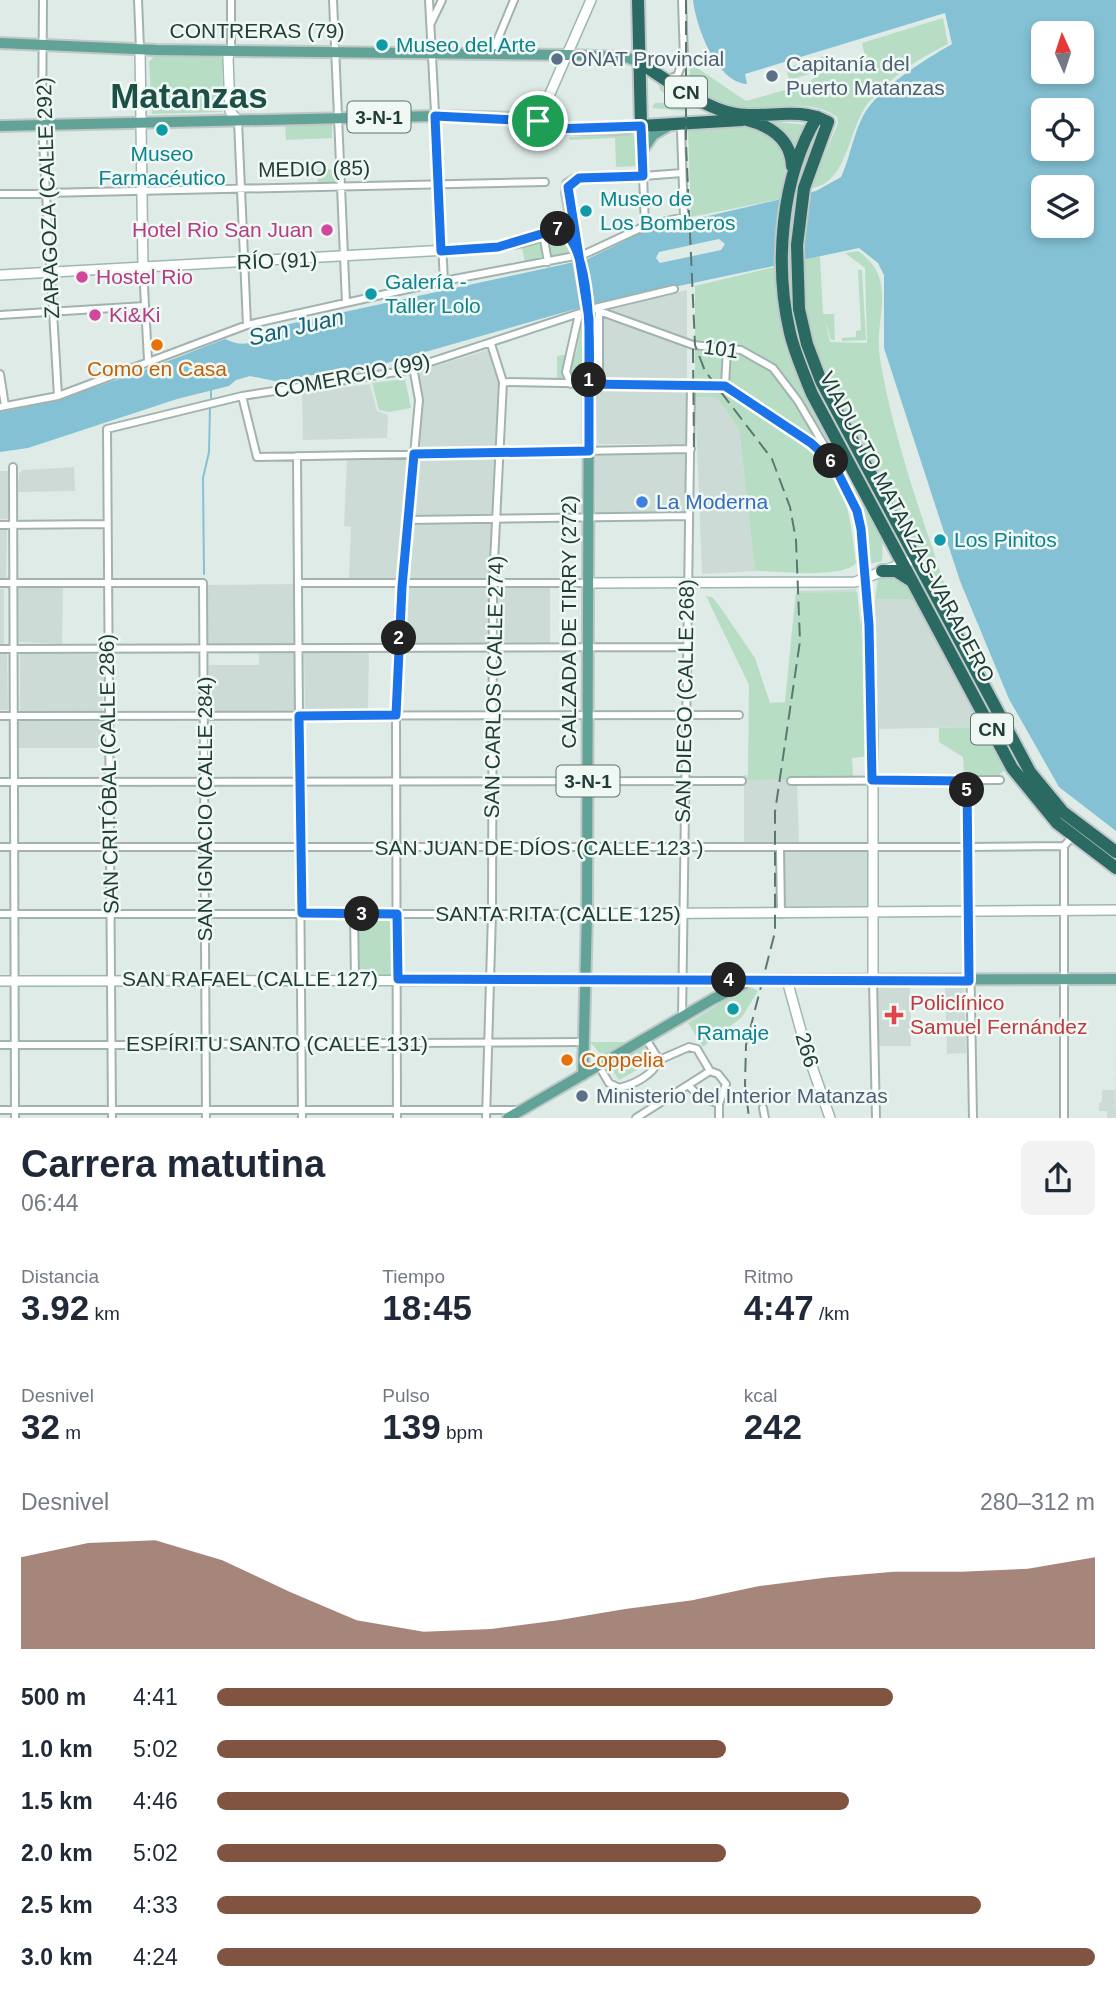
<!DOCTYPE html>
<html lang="es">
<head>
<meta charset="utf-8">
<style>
  body { margin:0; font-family:Arial,sans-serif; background:#f2f2f3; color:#1f2937; height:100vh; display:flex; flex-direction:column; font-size:26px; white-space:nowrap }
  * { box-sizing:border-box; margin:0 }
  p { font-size:23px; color:#747a83 }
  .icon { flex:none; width:38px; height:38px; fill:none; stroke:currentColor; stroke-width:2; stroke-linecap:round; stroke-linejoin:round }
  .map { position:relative; height:1118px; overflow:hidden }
  .side { display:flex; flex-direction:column; background:#fff; flex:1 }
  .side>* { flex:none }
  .needle { width:46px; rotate:357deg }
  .controls { position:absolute; left:1031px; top:21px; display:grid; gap:14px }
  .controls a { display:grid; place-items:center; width:63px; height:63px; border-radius:10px; background:#fff; box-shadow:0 4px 10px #0003; font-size:35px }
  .pin { position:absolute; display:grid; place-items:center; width:60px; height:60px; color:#fff; margin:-30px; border:4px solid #fff; border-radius:50%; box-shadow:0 2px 7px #0007 }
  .km { position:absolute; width:35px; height:35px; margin:-18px; border-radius:50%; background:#222; color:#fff; font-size:19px; line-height:35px; text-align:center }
  .round { display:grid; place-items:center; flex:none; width:74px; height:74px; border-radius:10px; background:#f2f2f3 }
  .headline { display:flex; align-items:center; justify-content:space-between; height:119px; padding:0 21px }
  h1 { font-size:38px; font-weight:700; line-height:52px }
  .metrics { display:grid; grid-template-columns:repeat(3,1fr); gap:10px; height:119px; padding:7px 21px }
  .metrics div { display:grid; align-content:center }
  .metrics b { font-size:35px; font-weight:700 }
  .metrics small { font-size:19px; font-weight:400 }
  .metrics p { font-size:19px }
  .chart { height:196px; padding:14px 21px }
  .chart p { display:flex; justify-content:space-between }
  .chart svg { width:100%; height:126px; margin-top:7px; fill:#815442; opacity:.7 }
  ul { padding:0 21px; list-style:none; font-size:23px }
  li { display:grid; grid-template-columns:112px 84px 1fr; align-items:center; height:52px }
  li i { height:18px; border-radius:9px; background:#815442 }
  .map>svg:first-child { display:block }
</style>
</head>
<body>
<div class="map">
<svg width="1116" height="1118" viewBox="0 0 1116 1118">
  <rect width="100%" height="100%" fill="#dfebe7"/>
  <!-- built -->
  <path fill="#cddbd6" d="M687,290V444H597L596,390L602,384V309Z
    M488,350L501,383L497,449L418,451L422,402L416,372Z
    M370,384L377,411L388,415L387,438L303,440L302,393Z
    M695,397L717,398L739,429L755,571L702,574Z
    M596,454H687V514H596Z
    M496,456L494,514L415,515L420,457Z
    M347,457H408L399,580L349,579L351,527L344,526Z
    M74,467L75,491L18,492L19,473L23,470Z
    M0,471H10L8,519H0Z
    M413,522H493L490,579L409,580Z
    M0,528H7L6,579H0Z
    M298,584L299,646H208L207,585Z
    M404,584L491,585L490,646L403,645Z
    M550,586V643L496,642L498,587Z
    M18,587L63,588L62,644L19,642Z
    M0,589H4V645H0Z
    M856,589L866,675L868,756L852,758L853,778L797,780L799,843L744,842V775H748L750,703L785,702L796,591Z
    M875,599L916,600L982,727L878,729Z
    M259,652H297L296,712H209V665H259Z
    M304,652H369L368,711H305Z
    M0,653H7L8,710H0Z
    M20,653L105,654L102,712L20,711Z
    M18,719L103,721V748H17Z
    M784,850L870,852L869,907L785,908Z
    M964,984L966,1053L947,1054L945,985Z
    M877,985H910L911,1046H877Z
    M1114,1023L1116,1118H1107V1111H1099V1103L1102,1102V1090H1115Z"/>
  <!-- green -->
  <path fill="#b7dec5" d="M943,18L948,44C917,59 892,76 869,102C848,127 848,185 811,188L838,123L837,117C805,94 765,115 729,107C715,103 702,94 689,87L690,63L746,101L806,84L837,61L845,59L860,66L865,57L862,43Z
    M827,55L807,75L789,80L786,68Z
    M154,56H218L222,59L223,112L152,114L149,62Z
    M659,84L684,96L685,111L652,108L655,103H664L665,106L672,101L670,92L666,95L660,90Z
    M332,121V138L286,140L285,122Z
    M767,121L807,125L794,152L785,136Z
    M745,127C786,138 790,161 781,199L691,217L688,129Z
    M627,133L634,135L636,166L616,167L615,138L570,140L569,137Z
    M334,169L335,183L318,184L317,170Z
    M555,232L567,241L570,254L551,257L547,235Z
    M541,237L545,257L525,262L521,243Z
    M858,251C900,281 873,317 880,359C896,452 931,541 960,631L868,461L856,426L826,428L883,541L882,561L870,564C863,506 848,479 821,429H813L825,452L800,429L727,383H695V286L820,256L823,314H834L835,340H831L825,320L830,342L867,343L865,268L845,253Z
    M858,270H862L866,340L842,341V338L856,337V331L861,330Z
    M583,317L584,378L557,379V356L576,353Z
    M405,379L411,408L389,412L379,410L372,383Z
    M695,390H717L730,396C758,417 820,451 836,479C850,505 852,535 856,563C843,579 777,571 755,571L739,429L717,398L695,397Z
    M915,573L1022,766L1116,857V864L1062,822L1018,768Z
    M892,577L903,580L916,600L875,599L878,579Z
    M857,592L866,675L868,756L852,758L853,778L748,780L749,685L706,596L712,597L718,604L755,658L770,703H785L796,593Z
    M982,727L1006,769L998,776L964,775L963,757L939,742V728Z
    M391,917L395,922L396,971L393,975H358L357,918Z
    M753,988L758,991L742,1017L703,1047L688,1023L740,991Z
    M590,1042H628L603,1057Z
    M644,1046L653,1061L619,1080L609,1066Z"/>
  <!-- water -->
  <path fill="#84c1d4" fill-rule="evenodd" d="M693,0H1116V831L1059,787L1009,699L960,581L884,348V275L878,263L859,248L593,304L383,364L275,381L250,376L236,380L229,386L177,399L28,448L0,452V412C77,398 152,367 225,339C239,346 248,345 263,338L266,329L588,259L644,231L816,191L841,177C850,158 853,135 863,116C877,89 926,59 952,44L945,13L745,74L747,84C716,82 696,26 693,0ZM1043,33H1082V72H1043ZM1043,110H1082V149H1043ZM1043,187H1082V226H1043Z"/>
  <!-- pier -->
  <path fill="#dfebe7" d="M719,239L725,244L721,250L660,263L656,258L659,252Z"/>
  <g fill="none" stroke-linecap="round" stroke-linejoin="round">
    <!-- stream -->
    <path stroke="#84c1d4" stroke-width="2" d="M211,402V391
      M204,574L203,478L209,452L210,407"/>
    <!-- street casing -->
    <g stroke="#a2b3af" stroke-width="10">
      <path id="street" d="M43,0L42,125L58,396
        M138,0L140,49
        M231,0V50
        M333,0L346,303
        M429,0L444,281
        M431,23L442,0
        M492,53L514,0
        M667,79L677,76L684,59L682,0
        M238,121L247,325
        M0,194L545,182
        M645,226L643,176L682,173
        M543,234L548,262
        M143,268L148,360
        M596,309L599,311V385
        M599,311L693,345L741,350L773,368L798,401L844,479L861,529L865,578
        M0,315L145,306
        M0,374L5,406
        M503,382L725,386L811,443L830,461
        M571,384L566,372L579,314
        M725,386L727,348
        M242,396L257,457L691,449
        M0,407L58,396L247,325L444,281L585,254L645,226L684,217L681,131
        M297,456L302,1118
        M13,467L15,1118
        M408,520L688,516
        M0,525L107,524
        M0,583H203L206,1118
        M299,583H588
        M0,649L686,647
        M0,716L739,715
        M791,781L1000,780
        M967,781L973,1118
        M0,782L742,781
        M1064,846V1118
        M0,847H967L1064,846L1073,836
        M780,848L781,914
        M0,914H587
        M354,914L355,979
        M873,980L876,1118
        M682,1018L691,385
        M646,1039L659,1060
        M0,1045L585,1042
        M599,1066L609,1083L619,1088C635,1084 653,1075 659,1060L689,1047L697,1049L710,1071
        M710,1071L718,1074L726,1084L719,1104V1118
        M688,1085L699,1096L719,1104
        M763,1108L765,1118
        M0,1110H518
        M112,1118L107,429L242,396L403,371L595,308L674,289
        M397,1118L396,715L402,587L419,400L413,367
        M486,1118L492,914L493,582L503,382L491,344
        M636,1118L710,1071"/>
    </g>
    <!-- secondary casing -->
    <g stroke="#9db8b0" stroke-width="12">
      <path id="secondary" d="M140,49L143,268
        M231,50L228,58L230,111L238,121
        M538,121L591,0
        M0,275L483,248C509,245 556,240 570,214
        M865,578L873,735V980
        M588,583L855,582L914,559
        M587,914L1116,910
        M787,980L806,1049L830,1118
        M0,981L751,980"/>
    </g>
    <!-- primary casing -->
    <g stroke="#c0c8c7" stroke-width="14">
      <path id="primary" d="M0,43L156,50L568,55L626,57L639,62
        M0,126L435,116L519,118L538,121L553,129H626L641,126L643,176L579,178L568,184L567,194L577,250
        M642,151L653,135L670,125
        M583,1075L587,914L589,319
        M508,1118L713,999L752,980L1116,979"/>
    </g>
    <!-- highway casing -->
    <g stroke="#c0c8c7" stroke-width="16">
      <path id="highway" d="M638,0L641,126L742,120
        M639,62C665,79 706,110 736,114C768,119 797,106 828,122L804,188L797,245L799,309L807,344L821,381L1030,772L1063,812L1116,852
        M817,117C781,177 774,265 790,333C795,354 804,374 812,394L1012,768L1057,823L1116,868
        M747,120C771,126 791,140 792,166
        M882,571H896L910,580"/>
    </g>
    <!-- street -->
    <use href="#street" stroke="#fff" stroke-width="6"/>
    <!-- secondary -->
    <use href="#secondary" stroke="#fff" stroke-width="9"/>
    <!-- primary -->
    <use href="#primary" stroke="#62a398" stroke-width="10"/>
    <!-- highway -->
    <use href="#highway" stroke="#2a6a62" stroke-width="12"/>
    <!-- rail -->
    <path stroke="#5a7872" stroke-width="2" stroke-dasharray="14 7" stroke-linecap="butt" d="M686,0V144L695,345L705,371L772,459L790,507L796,540L800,641L775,812V932L746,1045L745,1085L749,1118
      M693,349L694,451"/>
    <!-- primary-bridge casing -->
    <g stroke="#c0c8c7" stroke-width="14" stroke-linecap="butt">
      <path id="primary-bridge" d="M577,250L589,319"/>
    </g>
    <!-- primary-bridge -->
    <use href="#primary-bridge" stroke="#62a398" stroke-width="10"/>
  </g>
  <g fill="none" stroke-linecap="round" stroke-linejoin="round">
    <!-- route casing -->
    <g stroke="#fff" stroke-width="14">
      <path id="route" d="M538,121L553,129L641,126L643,176L579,178L568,187L589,319V451L414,454L402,587L396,715L299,716L302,913L397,914L398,979L969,981L967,781L872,780L869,625L861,529L857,511L833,463L811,443L725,386L589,384C590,352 593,242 558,229L498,247L441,251L435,116L538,121"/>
    </g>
    <!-- route -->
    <use href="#route" stroke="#1a73e8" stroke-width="9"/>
  </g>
  <!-- markers -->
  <g fill="#0f9aa8" stroke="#f0f8f4" stroke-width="2.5">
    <circle cx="382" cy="45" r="7"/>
    <circle cx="162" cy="130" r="7"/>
    <circle cx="586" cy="211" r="7"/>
    <circle cx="371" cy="294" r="7"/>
    <circle cx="940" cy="540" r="7"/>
    <circle cx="733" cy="1009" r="7"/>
  </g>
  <g fill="#5c6f8a" stroke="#f0f8f4" stroke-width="2.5">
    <circle cx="557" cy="59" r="7"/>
    <circle cx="772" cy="76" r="7"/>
    <circle cx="582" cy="1096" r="7"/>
  </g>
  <g fill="#d1479c" stroke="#f0f8f4" stroke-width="2.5">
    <circle cx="327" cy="230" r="7"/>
    <circle cx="82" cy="277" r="7"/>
    <circle cx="95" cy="315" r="7"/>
  </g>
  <g fill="#e8710a" stroke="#f0f8f4" stroke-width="2.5">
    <circle cx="157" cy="345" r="7"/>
    <circle cx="567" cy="1060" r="7"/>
  </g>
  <circle fill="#3f7fe0" stroke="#f0f8f4" stroke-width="2.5" cx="642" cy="502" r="7"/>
  <path fill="#e0444e" stroke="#f0f8f4" stroke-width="2.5" d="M890.5 1004.5h7v7h7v7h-7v7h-7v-7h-7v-7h7z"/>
  <g text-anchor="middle" stroke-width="5" stroke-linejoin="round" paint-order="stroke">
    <!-- shield labels -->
    <g fill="#f0f8f4" stroke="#5e7470" stroke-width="2">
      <rect x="665" y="76.5" width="42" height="31" rx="5"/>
      <rect x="347.5" y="101.5" width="63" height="31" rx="5"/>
      <rect x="971" y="713.5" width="42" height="31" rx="5"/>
      <rect x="556.5" y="765.5" width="63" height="31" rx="5"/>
    </g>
    <g font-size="19" font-weight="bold" fill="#1f3c37">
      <text x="686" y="99">CN</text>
      <text x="379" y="124">3-N-1</text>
      <text x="992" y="736">CN</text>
      <text x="588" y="788">3-N-1</text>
    </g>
    <!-- street labels -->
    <g font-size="21" fill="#1f3c37" stroke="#f0f8f4">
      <text x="257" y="38">CONTRERAS (79)</text>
      <text transform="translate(314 169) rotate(-1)" y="7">MEDIO (85)</text>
      <text transform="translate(48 198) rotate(-92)" y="7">ZARAGOZA (CALLE 292)</text>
      <text transform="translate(277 261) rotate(-2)" y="7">RÍO (91)</text>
      <text transform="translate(721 349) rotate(8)" y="7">101</text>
      <text transform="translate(352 376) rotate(-11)" y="7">COMERCIO (99)</text>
      <text transform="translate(907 527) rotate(62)" y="7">VIADUCTO MATANZAS-VARADERO</text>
      <text transform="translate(569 622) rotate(-90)" y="7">CALZADA DE TIRRY (272)</text>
      <text transform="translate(494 687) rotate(-89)" y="7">SAN CARLOS (CALLE 274)</text>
      <text transform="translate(685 701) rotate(-89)" y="7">SAN DIEGO (CALLE 268)</text>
      <text transform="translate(109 774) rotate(-91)" y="7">SAN CRITÓBAL (CALLE 286)</text>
      <text transform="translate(205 809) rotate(-90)" y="7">SAN IGNACIO (CALLE 284)</text>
      <text x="539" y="855">SAN JUAN DE DÍOS (CALLE 123 )</text>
      <text x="558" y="921">SANTA RITA (CALLE 125)</text>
      <text x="250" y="986">SAN RAFAEL (CALLE 127)</text>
      <text x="277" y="1051">ESPÍRITU SANTO (CALLE 131)</text>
      <text transform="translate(807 1050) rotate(73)" y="7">266</text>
    </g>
    <!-- culture labels -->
    <g font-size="21" fill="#0d838f" stroke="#f0f8f4" text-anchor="start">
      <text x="396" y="52">Museo del Arte</text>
      <text x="162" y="161" text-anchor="middle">Museo<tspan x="162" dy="24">Farmacéutico</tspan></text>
      <text x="600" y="206">Museo de<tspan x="600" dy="24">Los Bomberos</tspan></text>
      <text x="385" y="289">Galería -<tspan x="385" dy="24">Taller Lolo</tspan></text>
      <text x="954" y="547">Los Pinitos</text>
      <text x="733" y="1040" text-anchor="middle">Ramaje</text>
    </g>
    <!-- service labels -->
    <g font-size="21" fill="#4e5e75" stroke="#f0f8f4" text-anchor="start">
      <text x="571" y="66">ONAT Provincial</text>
      <text x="786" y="71">Capitanía del<tspan x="786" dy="24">Puerto Matanzas</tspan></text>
      <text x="596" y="1103">Ministerio del Interior Matanzas</text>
    </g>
    <!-- hotel labels -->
    <g font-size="21" fill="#b23c85" stroke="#f0f8f4" text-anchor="start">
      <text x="313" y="237" text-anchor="end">Hotel Rio San Juan</text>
      <text x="96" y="284">Hostel Rio</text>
      <text x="109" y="322">Ki&amp;Ki</text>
    </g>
    <!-- food labels -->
    <g font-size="21" fill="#c56008" stroke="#f0f8f4">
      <text x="157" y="376">Como en Casa</text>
      <text x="581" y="1067" text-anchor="start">Coppelia</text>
    </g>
    <!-- shop labels -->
    <g font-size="21" fill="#366cbe" stroke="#f0f8f4" text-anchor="start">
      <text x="656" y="509">La Moderna</text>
    </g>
    <!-- health labels -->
    <g font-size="21" fill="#be3a42" stroke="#f0f8f4" text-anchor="start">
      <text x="910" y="1010">Policlínico<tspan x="910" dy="24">Samuel Fernández</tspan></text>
    </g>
    <!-- water labels -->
    <g font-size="23" font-style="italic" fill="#17627a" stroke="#f0f8f4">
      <text transform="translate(296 327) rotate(-13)" y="8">San Juan</text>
    </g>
    <!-- town labels -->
    <g font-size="35" font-weight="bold" fill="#1b4f47" stroke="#f0f8f4">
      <text x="189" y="108">Matanzas</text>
    </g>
  </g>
</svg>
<div class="controls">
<a><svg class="needle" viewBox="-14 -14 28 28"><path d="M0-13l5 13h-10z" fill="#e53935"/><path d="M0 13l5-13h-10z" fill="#747a83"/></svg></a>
<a><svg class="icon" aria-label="locate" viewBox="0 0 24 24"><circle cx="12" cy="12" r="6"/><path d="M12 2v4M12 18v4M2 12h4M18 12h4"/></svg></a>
<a><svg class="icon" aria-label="layers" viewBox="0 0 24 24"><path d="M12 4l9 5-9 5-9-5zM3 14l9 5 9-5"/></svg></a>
</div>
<div class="pin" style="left:538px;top:121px;background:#1e9e55"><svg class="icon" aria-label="arrive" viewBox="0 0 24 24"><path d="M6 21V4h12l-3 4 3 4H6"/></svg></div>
<b class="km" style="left:589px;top:380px">1</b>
<b class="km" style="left:399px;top:638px">2</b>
<b class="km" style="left:362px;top:914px">3</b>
<b class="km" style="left:729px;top:980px">4</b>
<b class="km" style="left:967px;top:790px">5</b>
<b class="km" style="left:831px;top:461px">6</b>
<b class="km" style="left:558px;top:229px">7</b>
</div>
<section class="side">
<div class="headline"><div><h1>Carrera matutina</h1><p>06:44</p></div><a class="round"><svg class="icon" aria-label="share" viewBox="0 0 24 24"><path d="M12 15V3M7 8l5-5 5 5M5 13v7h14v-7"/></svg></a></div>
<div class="metrics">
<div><p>Distancia</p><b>3.92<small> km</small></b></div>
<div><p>Tiempo</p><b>18:45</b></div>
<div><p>Ritmo</p><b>4:47<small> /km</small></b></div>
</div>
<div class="metrics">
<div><p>Desnivel</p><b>32<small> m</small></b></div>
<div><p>Pulso</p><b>139<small> bpm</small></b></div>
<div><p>kcal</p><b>242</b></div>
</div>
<div class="chart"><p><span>Desnivel</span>280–312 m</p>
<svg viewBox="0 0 160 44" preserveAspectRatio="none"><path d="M0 44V12L10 7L20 6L30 13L40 24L50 34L60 38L70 37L80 34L90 30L100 27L110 22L120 19L130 17L140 17L150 16L160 12V44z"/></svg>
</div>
<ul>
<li><b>500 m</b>4:41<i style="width:77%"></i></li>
<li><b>1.0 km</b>5:02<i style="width:58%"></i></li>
<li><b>1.5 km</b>4:46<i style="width:72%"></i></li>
<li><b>2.0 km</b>5:02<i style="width:58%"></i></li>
<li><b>2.5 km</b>4:33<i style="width:87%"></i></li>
<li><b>3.0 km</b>4:24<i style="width:100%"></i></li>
</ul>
</section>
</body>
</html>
